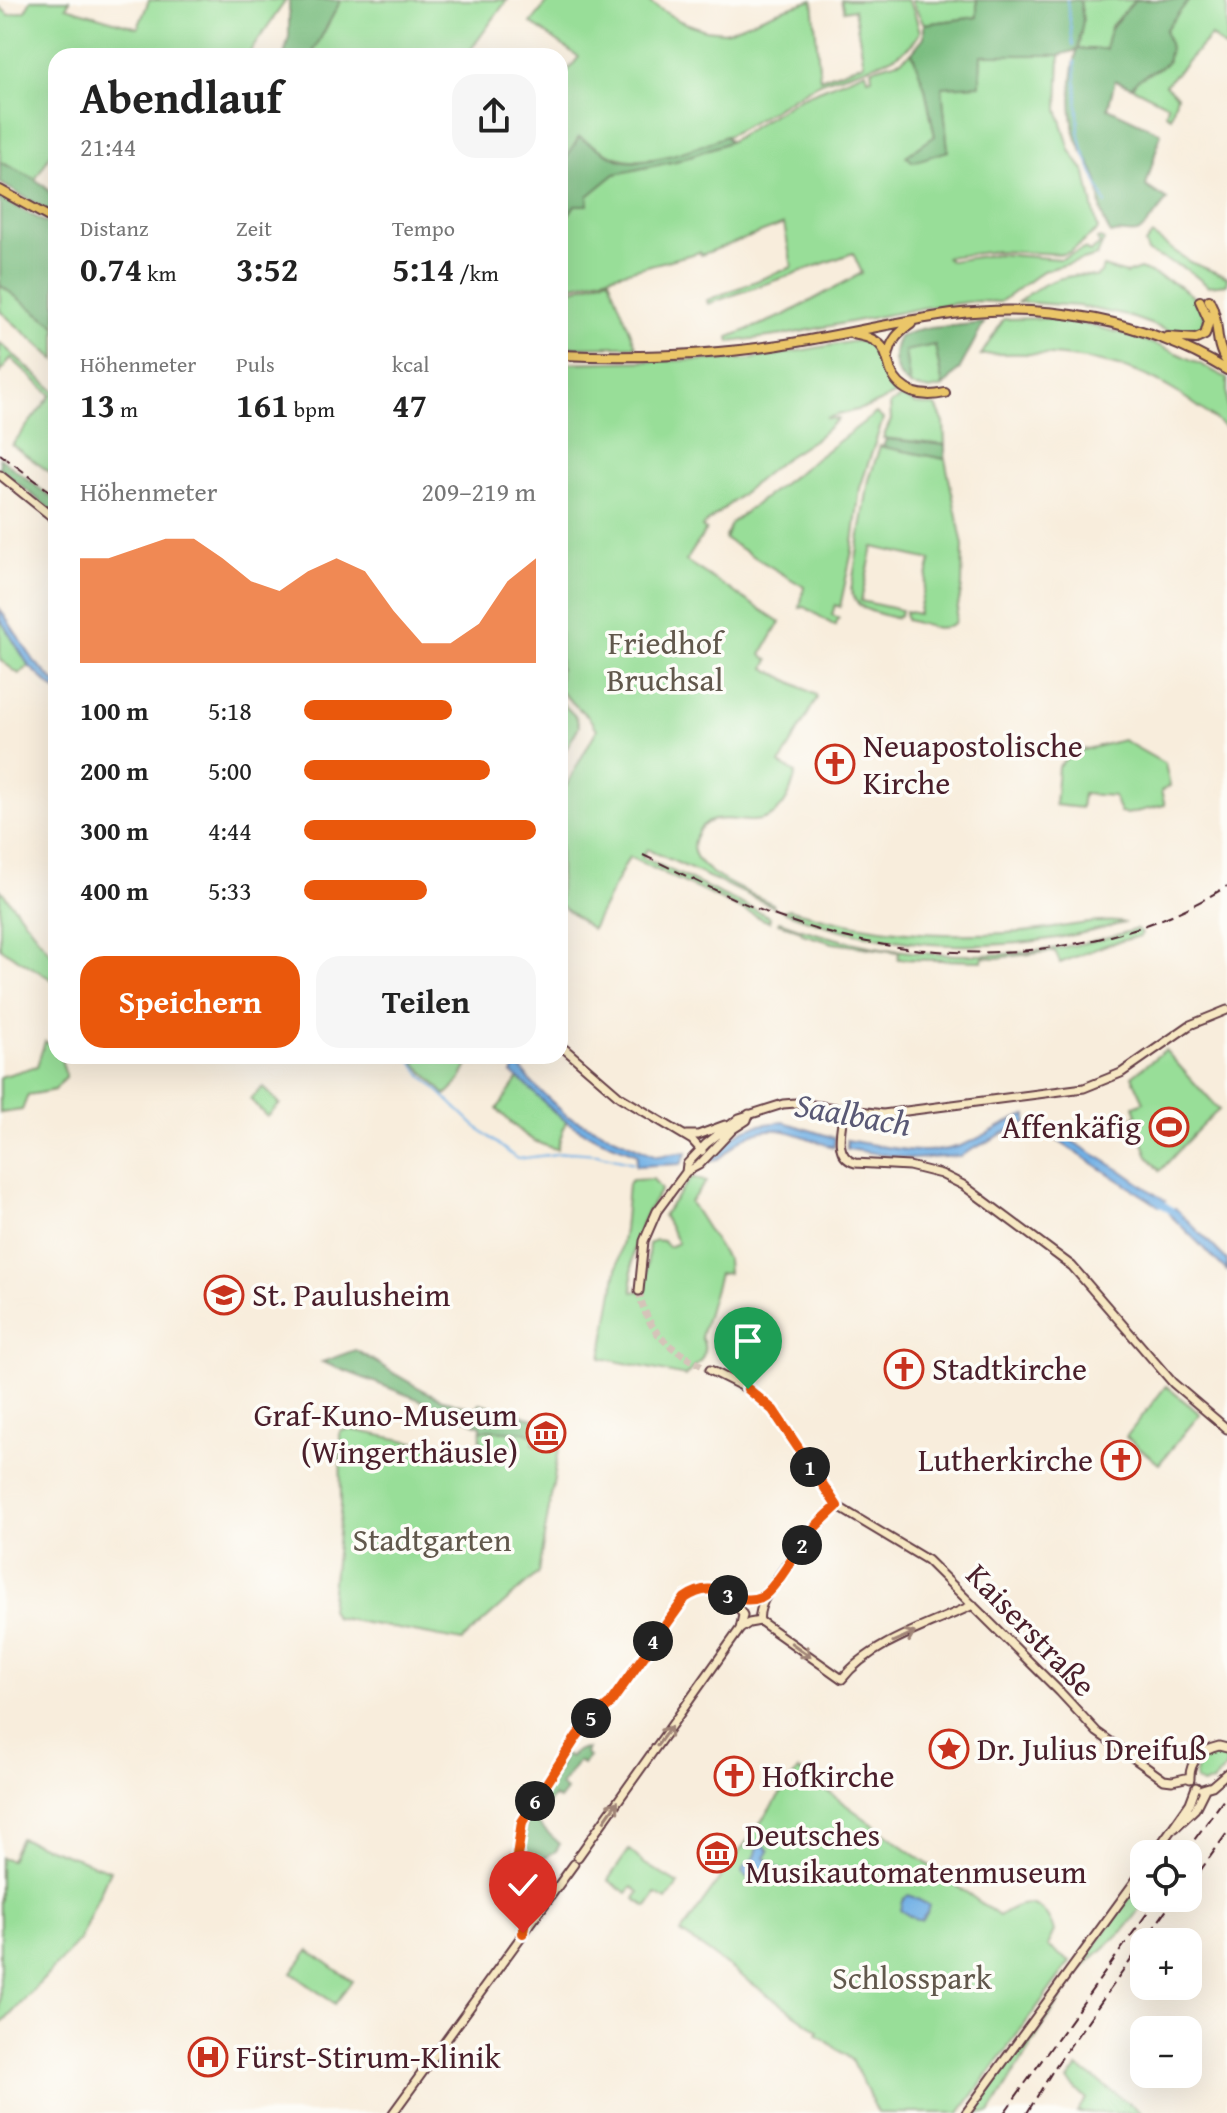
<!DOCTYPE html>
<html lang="de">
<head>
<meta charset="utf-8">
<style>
  body { margin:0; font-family:"Gentium Book Plus",serif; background:#f6f6f6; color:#222; height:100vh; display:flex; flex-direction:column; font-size:30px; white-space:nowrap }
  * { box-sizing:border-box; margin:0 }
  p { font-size:26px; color:#767676 }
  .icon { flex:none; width:44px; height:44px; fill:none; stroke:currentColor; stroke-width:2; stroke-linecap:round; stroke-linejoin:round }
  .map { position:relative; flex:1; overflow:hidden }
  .panel { position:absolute; left:48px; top:48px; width:520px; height:1016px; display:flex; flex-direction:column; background:#fff; border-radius:24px; box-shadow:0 8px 32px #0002 }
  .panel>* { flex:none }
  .fabs { position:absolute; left:1130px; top:1840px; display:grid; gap:16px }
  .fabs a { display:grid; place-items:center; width:72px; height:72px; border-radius:16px; background:#fff; box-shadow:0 8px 32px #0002; font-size:40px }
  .pin { position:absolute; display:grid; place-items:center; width:68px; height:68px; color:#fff; margin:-82px -34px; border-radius:50% 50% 50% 0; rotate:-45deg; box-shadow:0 0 8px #0007 }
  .pin .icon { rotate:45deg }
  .km { position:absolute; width:40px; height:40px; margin:-20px; border-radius:50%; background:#222; color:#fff; font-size:22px; line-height:40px; text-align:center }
  .round { display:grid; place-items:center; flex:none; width:84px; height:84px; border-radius:24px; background:#f6f6f6 }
  .head { display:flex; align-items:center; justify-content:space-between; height:136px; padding:0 32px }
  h1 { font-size:44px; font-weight:700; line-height:60px }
  .metrics { display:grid; grid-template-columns:repeat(3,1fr); gap:12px; height:136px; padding:8px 32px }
  .metrics div { display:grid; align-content:center }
  .metrics b { font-size:34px; font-weight:700 }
  .metrics small { font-size:22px; font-weight:400 }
  .metrics p { font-size:22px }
  .chart { height:224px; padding:16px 32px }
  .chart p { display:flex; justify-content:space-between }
  .chart svg { width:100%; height:144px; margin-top:8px; fill:#ea580c; opacity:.7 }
  .button { display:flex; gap:16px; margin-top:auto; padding:16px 32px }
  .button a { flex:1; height:92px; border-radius:24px; background:#ea580c; color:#fff; font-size:32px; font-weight:700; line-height:92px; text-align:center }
  .button a+a { background:#f6f6f6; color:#222 }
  ul { padding:0 32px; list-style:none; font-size:26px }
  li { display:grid; grid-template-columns:128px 96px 1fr; align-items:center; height:60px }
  li i { height:20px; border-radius:10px; background:#ea580c }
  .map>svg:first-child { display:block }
</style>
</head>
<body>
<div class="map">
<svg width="1227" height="2113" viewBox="0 0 1227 2113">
  <rect width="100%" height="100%" fill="#fdfcf7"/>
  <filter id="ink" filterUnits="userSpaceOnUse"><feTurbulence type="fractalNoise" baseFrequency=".0125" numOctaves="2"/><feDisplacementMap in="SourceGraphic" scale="16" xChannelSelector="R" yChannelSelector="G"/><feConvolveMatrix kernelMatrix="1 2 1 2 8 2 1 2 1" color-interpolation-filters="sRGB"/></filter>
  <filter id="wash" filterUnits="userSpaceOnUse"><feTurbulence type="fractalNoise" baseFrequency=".006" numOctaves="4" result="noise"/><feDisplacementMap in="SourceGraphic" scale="32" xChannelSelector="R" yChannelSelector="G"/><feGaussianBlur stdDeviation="1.8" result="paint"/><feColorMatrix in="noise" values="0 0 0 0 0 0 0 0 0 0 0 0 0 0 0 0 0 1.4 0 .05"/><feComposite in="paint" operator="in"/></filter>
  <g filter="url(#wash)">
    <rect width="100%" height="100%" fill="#f8eddc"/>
    <!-- green -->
    <path fill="#98de98" stroke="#717e62" stroke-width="2" d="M31,0H70L66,7L138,28L149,0H286L247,56H56V145L35,180L0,162V7L9,15L25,11Z
      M341,0H507L466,56H311Z
      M549,0H645L680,21L705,30L725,32L777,11L813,0L820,79L864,63L854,9L844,11L841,0H907L914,11L920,32C906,63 850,70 820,83C797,93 778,108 756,120C722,141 682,157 641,160C617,162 600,149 580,138L560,169V80L579,57L531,23Z
      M911,0H977V17L924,24Z
      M1080,0H1135L1111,26L1107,49H1078L1083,20Z
      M1189,0H1227V50L1211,36L1165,85L1177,95L1171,117L1166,114L1168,105L1132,87L1135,81L1167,63L1170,48L1165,30Z
      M912,52L925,88L935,137L906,156L948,151L942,86L981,55H1060L1058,109L1070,150L1086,174L1098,230L1070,252L1063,254L996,251L946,257L950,261L997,254L1061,259L1084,249L1090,252L1100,244L1097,239L1100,238L1104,240L1097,256L1043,271L1000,302L975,301L922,308L784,335L730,342L729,337L785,315L862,273L853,253L708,304L707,300L792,267L784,224L701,255L700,252L560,289V228L575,205L615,174L676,161L729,142L799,98L866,71L868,78L872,77L871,69L901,60Z
      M1152,235L1190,262L1227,277V284L1208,286L1188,270L1148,252L1145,244Z
      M1103,267L1126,274L1140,269C1167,280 1210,293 1204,330L1192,336L1175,333L1128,316L1078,306L1018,302C1041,283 1066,271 1096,277L1101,273Z
      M609,278L636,346L569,347L560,322V293Z
      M0,285L56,326V360L0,311Z
      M1051,318C1119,330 1161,342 1221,375L1227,379V429C1196,404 1161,378 1122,367C1077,355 1027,352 981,355L1004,319Z
      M856,341C880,341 878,356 885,374C887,380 893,386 897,392L895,395L868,407L826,418L838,419L818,437L781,461L702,527L706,530L686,561L780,622L761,655L769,660L765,668L816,695L817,698L780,764L796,773C791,791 786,810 767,818C749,826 730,815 711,821C702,824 699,829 695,838C681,869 751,893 773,904L774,907L647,849L642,857L770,917L769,922L629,857L592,929L560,905V797L597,729L589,718L560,691V444H563L566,436L560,435V363L751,359Z
      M0,343L56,392V469L52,474L12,445L51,395L11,358L0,373Z
      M935,345L943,387L930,390L910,386L904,350Z
      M902,397L916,404L936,406L944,423L945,445L883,438L891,420L890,404Z
      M876,413L883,419L860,488L852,551L840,607L835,605L832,615L839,618L835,626L805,607L800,608L804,587L725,539L731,523Z
      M880,446L945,459L963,545L962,586L955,622C941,634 923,624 906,620L905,611L918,614L931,560L873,547L861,601L901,610L900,616L895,618C876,612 856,612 851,590L869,480Z
      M0,619L29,666L19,674L0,660Z
      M560,701L576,717L579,726L560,760Z
      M1123,740L1165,764L1170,786L1161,791L1165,805L1127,814L1120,813L1114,796L1083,794L1081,808L1055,805L1058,767L1071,753Z
      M0,889L56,960V982L0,948Z
      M789,909C874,933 933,938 1021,932C1047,931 1104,917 1124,923C1012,955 893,954 783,911Z
      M779,921C895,964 1020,966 1137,929L1142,933L1140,936L1106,945L1060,963L1055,951L997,958L983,957L982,961L898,959L899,952L833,943L802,934L801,931L778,923Z
      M45,1041L56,1049V1056H60L66,1076L55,1090L28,1095L22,1110L0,1113V1077L37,1066Z
      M1165,1050L1219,1110C1197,1128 1180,1150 1160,1171L1148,1156L1133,1117L1137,1115L1134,1106L1144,1102L1132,1076Z
      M425,1056H501L503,1059L497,1065L469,1063L460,1081L446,1095L414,1062Z
      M519,1078L566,1121L557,1149C528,1143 517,1128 497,1109Z
      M263,1087L280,1104L267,1117L250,1099Z
      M692,1177L706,1182L690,1202L727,1260L728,1273L719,1274L701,1337C711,1355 698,1364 685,1376L601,1358L624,1230L628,1184L632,1180L653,1179L661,1190C637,1224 628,1251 633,1292L645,1290L649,1244L655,1240L663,1241L668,1247L678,1243L663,1215Z
      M1166,1386L1200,1414L1159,1464L1126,1437Z
      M348,1429L468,1453L480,1450L481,1430L527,1432L534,1435L533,1444L552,1446L559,1449L538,1573L462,1641L334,1617L330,1609L341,1505L340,1434L341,1431Z
      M1216,1752L1226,1755L1227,1767L1212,1783L1202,1785L1196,1781C1193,1766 1203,1756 1216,1752Z
      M798,1770L999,1916C1024,1897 1043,1900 1054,1931L1047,1946L1070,1962L960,2113H878L852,2060L817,2034L819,2031L681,1933Z
      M20,1838L110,1870L79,1941L0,2026V1857L10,1860Z
      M629,1850L645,1864L678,1884L666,1900L656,1894L647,1907L635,1899L639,1892L632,1887L627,1893L608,1880Z
      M1142,1880L1144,1881V1898H1149L1126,1928L1081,1969L1045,2023L990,2113H975L1017,2050L1043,2018Z
      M309,1950L352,1981L335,2004L292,1973Z
      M1078,2067L1143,2113H1077L1086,2099L1068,2081Z"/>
    <!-- forest -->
    <path fill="#7abd80" stroke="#626e56" stroke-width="2" d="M289,0H341L311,56H284L289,37Z
      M977,0H1080L1083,20L1078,49H1106C1106,27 1121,17 1135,0H1189L1165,30L1170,48L1167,63L1136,81L1132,87L1115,80L1108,108L1161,133L1146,186L1167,200C1162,206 1143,232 1137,233C1127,235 1122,230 1111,234C1098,215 1102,203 1098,181C1094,165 1080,152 1076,136C1068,108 1071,77 1077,50L1060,55H981L980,85L942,87L948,151L913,162L906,156L935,136L925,88L912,52L924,37V24L977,17Z
      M726,136L729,142L676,161L615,174L588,196V205H575L560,227V169L579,137C592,144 605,154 618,159C644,169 700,146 726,136Z
      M0,162C26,176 56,181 56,215L0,183Z
      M0,198L56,228V326L0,285Z
      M984,323L959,370L943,387L935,345L905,351L910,386C893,374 890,355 899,337L920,329Z
      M886,439L945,445V459L883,447Z
      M0,458L56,501V514L0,469Z
      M355,1350C392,1370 433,1403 476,1408L480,1403L538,1420L534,1435L526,1432L481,1430V1426L446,1410L322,1362Z
      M587,1749L585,1754L589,1757L583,1764L578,1761L560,1786L566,1791L559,1800L553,1797L535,1821L560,1844L556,1851L530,1866L528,1872L532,1874L529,1879L537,1884L529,1893L520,1887L522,1876L515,1870L516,1866L521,1864L524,1832L528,1819L548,1788L564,1755L569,1757L578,1750Z"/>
    <!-- water -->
    <path fill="#71b0e5" stroke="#5e6888" stroke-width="2" d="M0,609L35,662L56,683V691L29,666L0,619Z
      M517,1062L530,1081L567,1116L656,1156L687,1152L681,1164L636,1166L637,1154C613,1144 587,1136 566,1121C546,1108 532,1087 512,1074Z
      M1027,1115V1123L1021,1124L960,1156L913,1159L847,1149V1140C888,1147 931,1160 970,1142C990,1134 1006,1120 1027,1115Z
      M1035,1119L1122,1171L1165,1201L1159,1206L1035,1126Z
      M784,1122L835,1138L834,1147C803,1139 778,1118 744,1138C730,1146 726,1159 709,1162C736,1131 742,1125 784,1122Z
      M1175,1208L1227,1260V1271L1169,1214Z
      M764,1845L769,1851L765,1858L781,1870V1874L776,1876L773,1883L754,1873L748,1878L742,1873L743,1868L755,1857L758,1847Z
      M909,1895L929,1905L927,1913L921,1920H916L900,1910L902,1900Z"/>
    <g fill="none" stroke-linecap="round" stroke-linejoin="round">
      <!-- stream -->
      <path stroke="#71b0e5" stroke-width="2" d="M1067,0L1073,45
        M1075,61L1079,131L1083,150L1106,204
        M407,1056L424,1077L474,1125L517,1159L571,1152L597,1154L634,1163"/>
      <!-- canal -->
      <path stroke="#71b0e5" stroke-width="7" d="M1156,1199L1178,1216"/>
    </g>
  </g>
  <g filter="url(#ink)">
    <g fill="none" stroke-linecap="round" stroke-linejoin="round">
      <!-- secondary-tunnel -->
      <path stroke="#d5c4b9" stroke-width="7" stroke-dasharray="7 3.5" stroke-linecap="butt" d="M639,1291C648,1336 672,1350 710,1370"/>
      <!-- secondary casing -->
      <g stroke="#643e46" stroke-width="11">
        <path id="secondary" d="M0,475L56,520
          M560,1045L620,1097L692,1140L702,1151
          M844,1109C842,1127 832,1156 855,1163L909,1166L941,1174L963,1185L1072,1266L1173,1383L1227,1429
          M687,1135H698L725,1125
          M686,1172L687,1164L706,1144L739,1118L783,1104L796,1103L883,1114L1084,1088L1121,1073L1190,1025L1227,1010
          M639,1291L644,1241L657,1211L686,1172L699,1165L733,1129L747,1120L749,1114
          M710,1370L748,1389L773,1410L837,1506L927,1560L1060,1692L1097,1732L1164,1780L1172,1781L1190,1777
          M732,1596L743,1615L740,1629
          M760,1621L842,1679C871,1642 931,1625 973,1605
          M760,1621C754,1596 818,1525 837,1506
          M1190,1779C1189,1761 1202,1750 1219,1746L1227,1748
          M1202,1789L1212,1786L1227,1773
          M1175,1828L1195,1809L1205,1789
          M1154,1854L1190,1803L1196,1787
          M578,1857L740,1629L749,1623L760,1621
          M516,1884L534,1895H550
          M523,1933L525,1920L515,1870L522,1822L577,1736L591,1719L609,1705L685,1598C719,1574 734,1611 767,1594
          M393,2113L574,1864
          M966,2113L1144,1869"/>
      </g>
      <!-- primary casing -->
      <g stroke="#643e46" stroke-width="12">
        <path id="primary" d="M0,190L56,221
          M1209,300C1221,321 1213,343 1227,362
          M853,334C863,336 875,338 882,347C887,354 888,363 891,371C900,394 924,398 945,393
          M1168,337L1196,339L1205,335L1209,321L1200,301
          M560,355C632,358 707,356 779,345C837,336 894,322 952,314C1048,302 1144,320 1227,370
          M888,357C891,340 898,333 911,324"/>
      </g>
      <!-- secondary -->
      <use href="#secondary" stroke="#f7e8c3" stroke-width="7"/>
      <!-- primary -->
      <use href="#primary" stroke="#ebc669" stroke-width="8"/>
      <!-- rail -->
      <path stroke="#4a1f2b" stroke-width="2" stroke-dasharray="12 6" stroke-linecap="butt" d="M0,454L56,496
        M643,855C692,878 741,905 793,922C928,969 1103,965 1227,886
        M1184,1854L1227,1795
        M1188,1888L1227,1833
        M1004,2113L1158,1898
        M1027,2113L1055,2067L1175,1898"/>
    </g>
    <!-- one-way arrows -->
    <defs><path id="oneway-shaft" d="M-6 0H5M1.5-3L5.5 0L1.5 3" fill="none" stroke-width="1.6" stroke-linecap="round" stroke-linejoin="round" transform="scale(2)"/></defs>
    <g stroke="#a08477">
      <use href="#oneway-shaft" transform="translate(904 1637) rotate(-23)"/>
      <use href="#oneway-shaft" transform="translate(801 1650) rotate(36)"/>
      <use href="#oneway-shaft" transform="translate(664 1736) rotate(-54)"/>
      <use href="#oneway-shaft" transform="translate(611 1811) rotate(-55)"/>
    </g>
  </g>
  <g fill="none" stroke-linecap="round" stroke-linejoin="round" filter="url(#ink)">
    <!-- route casing -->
    <g stroke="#fff" stroke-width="16">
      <path id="route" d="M523,1933L525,1920L515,1870L522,1822L577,1736L591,1719L609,1705L685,1598C719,1574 731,1609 761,1597C775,1591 799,1546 810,1533C818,1523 828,1515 837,1506L773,1410L748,1389"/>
    </g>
    <!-- route -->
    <use href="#route" stroke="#ea580c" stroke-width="10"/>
  </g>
  <!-- icons -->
  <defs>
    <g id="church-ring" transform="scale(2)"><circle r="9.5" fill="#fdfcf7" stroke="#c8321e" stroke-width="1.5"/><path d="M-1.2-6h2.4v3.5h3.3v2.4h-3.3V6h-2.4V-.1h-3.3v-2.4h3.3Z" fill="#c8321e"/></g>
    <g id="stadium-ring" transform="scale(2)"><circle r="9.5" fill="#fdfcf7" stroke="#c8321e" stroke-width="1.5"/><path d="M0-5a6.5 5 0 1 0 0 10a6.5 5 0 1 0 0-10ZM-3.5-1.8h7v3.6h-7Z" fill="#c8321e"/></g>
    <g id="school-ring" transform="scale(2)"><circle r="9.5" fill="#fdfcf7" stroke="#c8321e" stroke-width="1.5"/><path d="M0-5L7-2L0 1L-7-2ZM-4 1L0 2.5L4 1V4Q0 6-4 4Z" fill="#c8321e"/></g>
    <g id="museum-ring" transform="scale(2)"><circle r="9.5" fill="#fdfcf7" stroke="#c8321e" stroke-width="1.5"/><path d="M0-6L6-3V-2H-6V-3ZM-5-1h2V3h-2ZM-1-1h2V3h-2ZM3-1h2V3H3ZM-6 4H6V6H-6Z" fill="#c8321e"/></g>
    <g id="sight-ring" transform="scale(2)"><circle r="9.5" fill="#fdfcf7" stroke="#c8321e" stroke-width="1.5"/><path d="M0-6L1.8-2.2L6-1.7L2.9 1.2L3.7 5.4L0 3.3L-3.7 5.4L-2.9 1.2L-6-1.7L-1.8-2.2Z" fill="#c8321e"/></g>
    <g id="hospital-ring" transform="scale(2)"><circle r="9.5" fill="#fdfcf7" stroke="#c8321e" stroke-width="1.5"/><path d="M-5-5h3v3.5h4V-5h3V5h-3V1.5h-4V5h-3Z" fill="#c8321e"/></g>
  </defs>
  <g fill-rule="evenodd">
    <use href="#church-ring" x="835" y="764"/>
    <use href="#stadium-ring" x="1169" y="1127"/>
    <use href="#school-ring" x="224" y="1295"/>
    <use href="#church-ring" x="904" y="1369"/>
    <use href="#museum-ring" x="546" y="1433"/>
    <use href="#church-ring" x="1121" y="1460"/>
    <use href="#sight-ring" x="949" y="1749"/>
    <use href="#church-ring" x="734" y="1776"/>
    <use href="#museum-ring" x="717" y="1853"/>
    <use href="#hospital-ring" x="208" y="2057"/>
  </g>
  <g text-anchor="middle" stroke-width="7" stroke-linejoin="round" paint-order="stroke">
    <!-- park labels -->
    <g font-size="32" fill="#61584c" stroke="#fdfcf7">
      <text x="665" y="654">Friedhof<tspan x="665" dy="37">Bruchsal</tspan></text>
      <text x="432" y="1551">Stadtgarten</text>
      <text x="912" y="1989">Schlosspark</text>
    </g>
    <!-- poi labels -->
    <g font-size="32" fill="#4a1f2b" stroke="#fdfcf7" text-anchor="start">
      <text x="863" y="757">Neuapostolische<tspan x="863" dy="37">Kirche</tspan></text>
      <text x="1141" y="1138" text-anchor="end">Affenkäfig</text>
      <text x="252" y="1306">St. Paulusheim</text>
      <text x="932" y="1380">Stadtkirche</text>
      <text x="518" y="1426" text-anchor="end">Graf-Kuno-Museum<tspan x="518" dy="37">(Wingerthäusle)</tspan></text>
      <text x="1093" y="1471" text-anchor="end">Lutherkirche</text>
      <text x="977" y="1760">Dr. Julius Dreifuß</text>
      <text x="762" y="1787">Hofkirche</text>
      <text x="745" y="1846">Deutsches<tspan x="745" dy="37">Musikautomatenmuseum</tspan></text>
      <text x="236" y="2068">Fürst-Stirum-Klinik</text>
    </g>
    <!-- street labels -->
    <g font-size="32" fill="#4a1f2b" stroke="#fdfcf7">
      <text transform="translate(1031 1630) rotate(46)" y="11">Kaiserstraße</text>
    </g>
    <!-- water labels -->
    <g font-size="34" font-style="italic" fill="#5a5975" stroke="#fdfcf7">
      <text transform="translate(853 1114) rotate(10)" y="12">Saalbach</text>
    </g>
  </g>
</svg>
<div class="fabs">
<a><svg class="icon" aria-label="locate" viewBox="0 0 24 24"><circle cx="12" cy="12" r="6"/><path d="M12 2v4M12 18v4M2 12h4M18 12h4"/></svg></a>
<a>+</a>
<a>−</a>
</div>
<div class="pin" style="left:748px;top:1389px;background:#1e9e55"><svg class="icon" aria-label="arrive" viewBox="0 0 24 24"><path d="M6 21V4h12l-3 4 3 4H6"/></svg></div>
<div class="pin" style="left:523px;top:1933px;background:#d93025"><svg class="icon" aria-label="check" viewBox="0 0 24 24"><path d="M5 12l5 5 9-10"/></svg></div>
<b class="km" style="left:810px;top:1467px">1</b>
<b class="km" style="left:802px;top:1545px">2</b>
<b class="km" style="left:728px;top:1595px">3</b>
<b class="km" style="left:653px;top:1641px">4</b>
<b class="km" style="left:591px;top:1718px">5</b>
<b class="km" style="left:535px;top:1801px">6</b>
<section class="panel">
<div class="head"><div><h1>Abendlauf</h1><p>21:44</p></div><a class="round"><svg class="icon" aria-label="share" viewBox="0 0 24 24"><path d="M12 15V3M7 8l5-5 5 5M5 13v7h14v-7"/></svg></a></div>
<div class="metrics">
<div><p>Distanz</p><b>0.74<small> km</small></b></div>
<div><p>Zeit</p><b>3:52</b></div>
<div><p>Tempo</p><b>5:14<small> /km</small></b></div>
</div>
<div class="metrics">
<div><p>Höhenmeter</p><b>13<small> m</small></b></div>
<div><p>Puls</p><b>161<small> bpm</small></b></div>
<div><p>kcal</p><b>47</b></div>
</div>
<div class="chart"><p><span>Höhenmeter</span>209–219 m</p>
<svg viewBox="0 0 160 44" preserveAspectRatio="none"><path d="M0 44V12L10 12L20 9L30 6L40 6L50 12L60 19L70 22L80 16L90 12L100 16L110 28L120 38L130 38L140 32L150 19L160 12V44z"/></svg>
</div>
<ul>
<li><b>100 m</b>5:18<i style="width:64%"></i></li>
<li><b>200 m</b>5:00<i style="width:80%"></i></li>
<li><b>300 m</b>4:44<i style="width:100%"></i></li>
<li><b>400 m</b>5:33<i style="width:53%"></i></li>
</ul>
<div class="button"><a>Speichern</a><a>Teilen</a></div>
</section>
</div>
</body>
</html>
